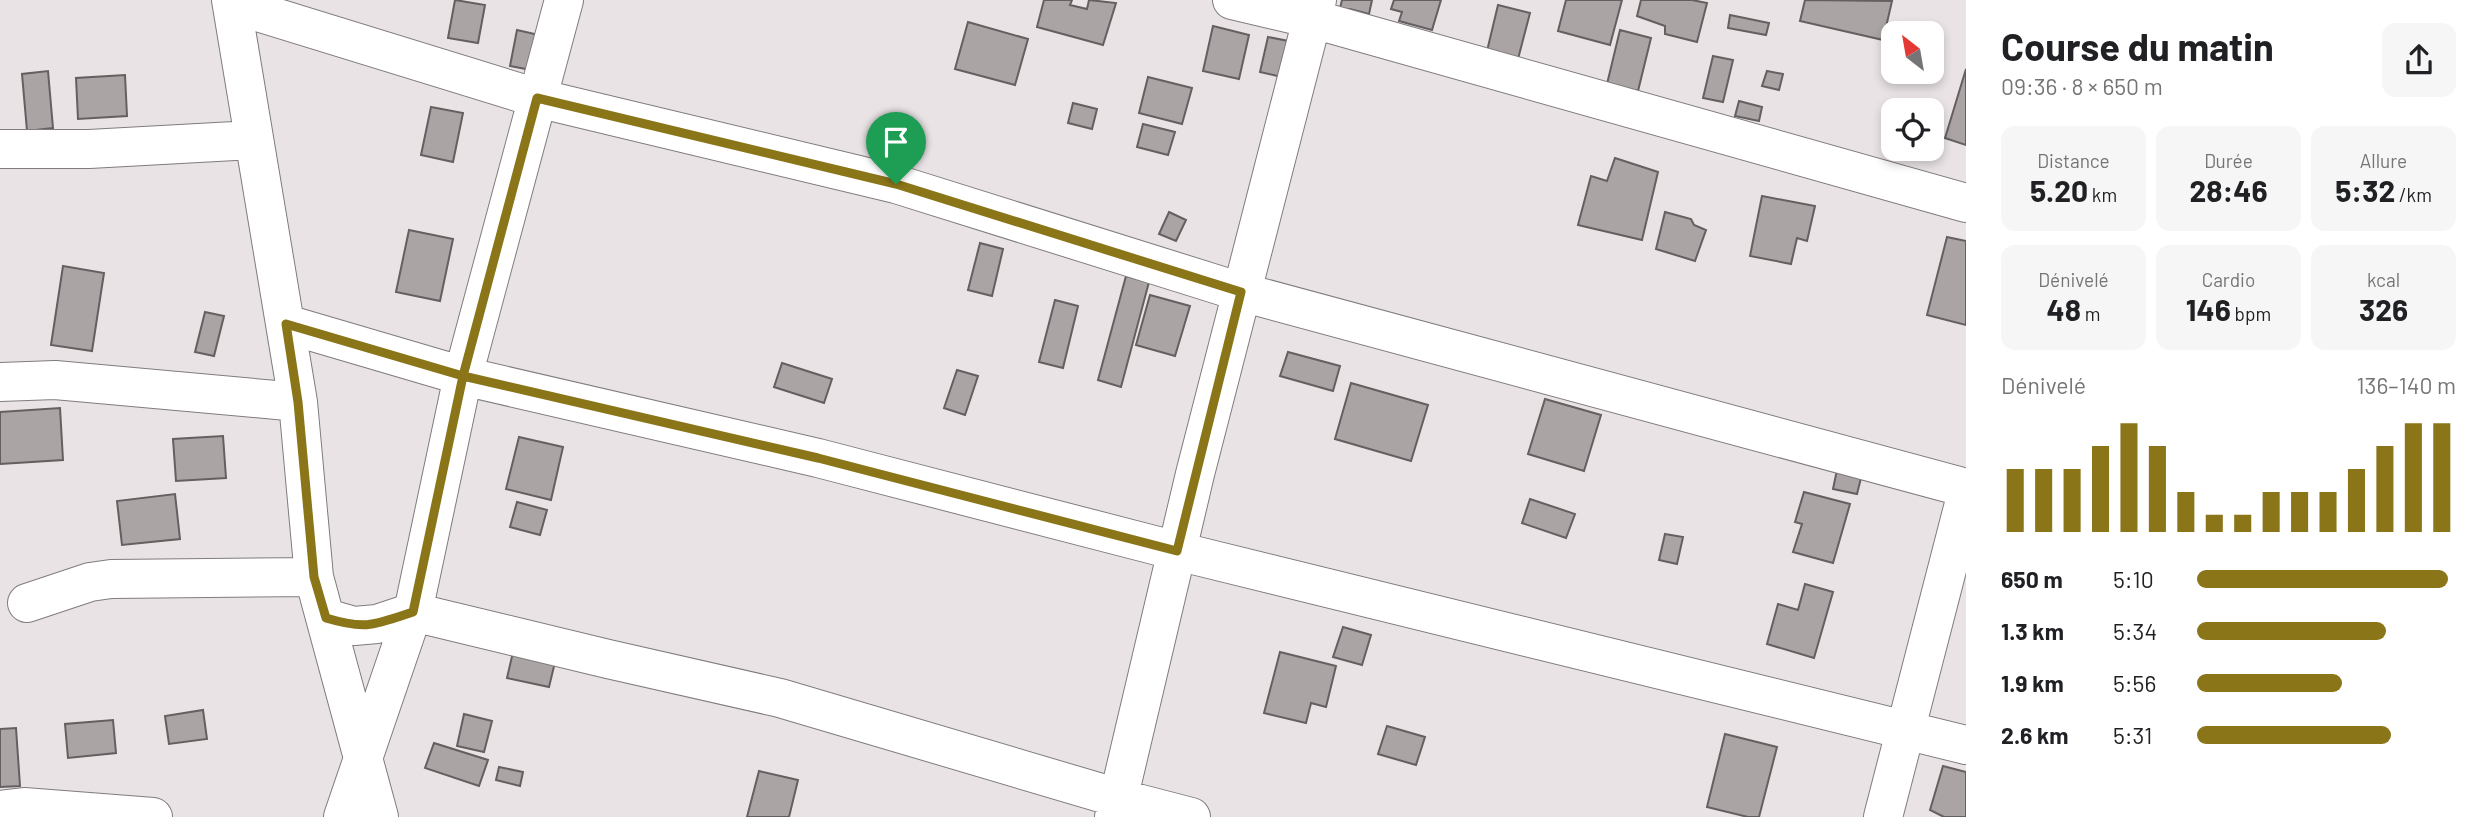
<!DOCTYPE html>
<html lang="fr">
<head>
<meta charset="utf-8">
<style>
  body { margin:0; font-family:Barlow,sans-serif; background:#f6f6f6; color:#202124; height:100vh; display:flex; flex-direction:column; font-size:26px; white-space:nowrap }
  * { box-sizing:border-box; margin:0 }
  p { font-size:23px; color:#757577 }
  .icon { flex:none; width:38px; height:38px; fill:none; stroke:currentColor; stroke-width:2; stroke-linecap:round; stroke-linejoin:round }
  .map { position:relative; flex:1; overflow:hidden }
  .side { display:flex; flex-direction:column; background:#fff; width:525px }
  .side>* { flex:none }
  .needle { width:46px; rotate:329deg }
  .buttons { position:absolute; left:1881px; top:21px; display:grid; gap:14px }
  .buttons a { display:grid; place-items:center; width:63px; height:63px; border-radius:14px; background:#fff; box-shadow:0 4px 10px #0003; font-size:35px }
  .pin { position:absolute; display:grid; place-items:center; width:60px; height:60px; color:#fff; margin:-72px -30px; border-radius:50% 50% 50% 0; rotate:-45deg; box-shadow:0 0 7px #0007 }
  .pin .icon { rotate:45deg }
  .round { display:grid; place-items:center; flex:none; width:74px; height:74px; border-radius:14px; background:#f6f6f6 }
  .summary { display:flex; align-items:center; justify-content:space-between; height:119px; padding:0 35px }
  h1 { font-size:38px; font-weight:700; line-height:52px }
  .metrics { display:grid; grid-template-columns:repeat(3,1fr); gap:10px; height:119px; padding:7px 35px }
  .metrics div { display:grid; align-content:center; border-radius:14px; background:#f6f6f6; text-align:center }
  .metrics b { font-size:30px; font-weight:700 }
  .metrics small { font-size:19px; font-weight:400 }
  .metrics p { font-size:19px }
  .chart { height:196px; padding:14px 35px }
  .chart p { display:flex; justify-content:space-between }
  .chart svg { width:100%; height:126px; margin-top:7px; stroke:#8a7518; stroke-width:6 }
  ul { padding:0 35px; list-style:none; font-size:23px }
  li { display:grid; grid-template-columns:112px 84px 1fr; align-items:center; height:52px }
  li i { height:18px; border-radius:9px; background:#8a7518 }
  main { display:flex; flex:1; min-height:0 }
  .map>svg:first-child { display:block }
</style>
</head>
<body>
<main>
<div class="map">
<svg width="1966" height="817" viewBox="0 0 1966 817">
  <rect width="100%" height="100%" fill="#e9e3e6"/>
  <!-- building -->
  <path fill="#aba4a5" stroke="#655f5f" stroke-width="2" d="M455,0L485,5L478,43L448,38Z
    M1044,0H1072L1070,5L1087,9L1089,0L1116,3L1103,45L1037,27Z
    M1342,0H1372L1369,14L1350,9L1339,12Z
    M1394,0H1441L1432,30L1399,21L1402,12L1391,9Z
    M1566,0H1622L1610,45L1558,31Z
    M1641,0H1692L1707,3L1697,42L1665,34V26L1637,16Z
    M1805,0L1892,1L1883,40L1800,21Z
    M1498,5L1530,13L1518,59L1487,51Z
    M1730,15L1769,23L1766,35L1728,28Z
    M968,22L1028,39L1015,85L955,69Z
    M1213,26L1249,35L1239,79L1203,71Z
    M517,30L539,35L531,70L510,66Z
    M1620,30L1651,38L1638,91L1607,84Z
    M1268,37L1299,43L1290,79L1260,72Z
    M1713,56L1733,60L1723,102L1703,98Z
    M1966,69V145L1945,138Z
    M48,71L53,128L27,131L22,74Z
    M1767,71L1783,74L1779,90L1762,86Z
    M125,75L127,116L78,119L76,78Z
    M1148,77L1192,88L1182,124L1139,113Z
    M1739,101L1762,107L1759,121L1735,116Z
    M1073,103L1097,109L1092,129L1068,123Z
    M431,107L463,113L453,162L421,155Z
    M1143,124L1175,132L1168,155L1137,147Z
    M1615,158L1658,172L1642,240L1578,225L1591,176L1607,181Z
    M1762,196L1815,206L1807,241L1797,238L1791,264L1750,256Z
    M1169,212L1186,220L1176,241L1159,234Z
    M1665,212L1691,219L1694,225L1706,230L1695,261L1656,249Z
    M409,230L453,239L440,301L396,292Z
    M1947,237L1966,241V325L1927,315Z
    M980,243L1003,249L992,296L968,290Z
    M63,266L104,273L92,351L51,345Z
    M1126,276L1149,282L1121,387L1098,380Z
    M1150,295L1190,306L1175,356L1136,345Z
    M1055,300L1078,306L1063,368L1039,362Z
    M205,312L224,316L214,356L195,352Z
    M1288,352L1340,366L1333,391L1280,376Z
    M782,363L832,379L824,403L774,387Z
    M957,370L978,376L965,415L944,408Z
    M1351,383L1428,405L1411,461L1335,439Z
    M1545,399L1601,415L1584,471L1528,454Z
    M60,408L63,460L0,464V412Z
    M223,436L226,478L176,481L173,439Z
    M519,437L563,447L551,500L506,489Z
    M1838,465L1863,470L1857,494L1833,489Z
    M1804,492L1850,504L1833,563L1793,552L1802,524L1795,522Z
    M175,494L180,539L122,545L117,501Z
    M1530,499L1575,514L1566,538L1522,523Z
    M517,502L547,510L540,535L510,527Z
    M1665,534L1683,537L1677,564L1659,560Z
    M1805,584L1833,592L1814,658L1767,644L1778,604L1798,610Z
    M1343,627L1371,635L1362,665L1333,657Z
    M513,652L555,662L549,687L507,678Z
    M1280,652L1336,666L1326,707L1311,703L1306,723L1264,713Z
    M203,710L207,739L169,744L165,716Z
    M464,714L492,721L484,752L457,746Z
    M113,720L116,753L68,758L65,724Z
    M1387,726L1425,737L1416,765L1378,754Z
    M16,728L20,786L0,787V729Z
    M1725,734L1777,747L1759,817H1748L1707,807Z
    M434,743L488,760L479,786L425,768Z
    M1943,766L1966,772V817H1944L1930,810Z
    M499,767L523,772L520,786L496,780Z
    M759,771L798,780L789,817H747Z"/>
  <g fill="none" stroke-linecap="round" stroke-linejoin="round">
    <!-- minor casing -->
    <g stroke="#807b7d" stroke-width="40">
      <path id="minor" d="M231,0L298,402L314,577L379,817
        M1232,0L1313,19L1966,203
        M232,4L537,98L896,184L1241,292L1966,488
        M0,149H89L253,140
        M286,324L463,376L818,458L1177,551L1966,745
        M0,382L55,380L298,402
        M27,603L90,582L111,579L314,577
        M326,618L354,626L377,624L413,612L608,659L780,698L1118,798L1191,817
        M0,810L24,807L153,817
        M343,817L413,612L463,376L564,0
        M1114,817L1195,474L1317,0
        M1883,817L1966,496"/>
    </g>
    <!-- minor -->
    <use href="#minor" stroke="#fff" stroke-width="38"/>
  </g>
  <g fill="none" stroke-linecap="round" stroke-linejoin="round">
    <!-- route casing -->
    <g stroke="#fff" stroke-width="14">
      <path id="route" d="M896,184L537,98L463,376L413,612C374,625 366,630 326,618L314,577L298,402L286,324L463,376L818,458L1177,551L1241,292L896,184"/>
    </g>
    <!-- route -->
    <use href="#route" stroke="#8a7518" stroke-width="9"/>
  </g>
</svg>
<div class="buttons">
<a><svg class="needle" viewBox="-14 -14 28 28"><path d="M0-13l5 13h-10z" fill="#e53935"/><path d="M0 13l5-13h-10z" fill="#757577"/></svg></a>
<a><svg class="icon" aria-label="locate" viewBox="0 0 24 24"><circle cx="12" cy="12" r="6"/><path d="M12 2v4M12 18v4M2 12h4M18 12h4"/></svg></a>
</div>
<div class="pin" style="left:896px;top:184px;background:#1e9e55"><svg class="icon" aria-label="arrive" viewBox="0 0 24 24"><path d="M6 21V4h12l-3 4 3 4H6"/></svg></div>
</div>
<section class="side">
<div class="summary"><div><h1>Course du matin</h1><p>09:36 · 8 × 650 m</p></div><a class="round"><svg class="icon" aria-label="share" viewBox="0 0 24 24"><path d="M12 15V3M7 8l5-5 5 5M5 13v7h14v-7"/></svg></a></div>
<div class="metrics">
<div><p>Distance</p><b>5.20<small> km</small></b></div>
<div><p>Durée</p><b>28:46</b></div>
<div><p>Allure</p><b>5:32<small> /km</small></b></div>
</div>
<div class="metrics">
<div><p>Dénivelé</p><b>48<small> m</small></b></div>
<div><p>Cardio</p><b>146<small> bpm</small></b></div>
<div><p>kcal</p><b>326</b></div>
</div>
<div class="chart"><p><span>Dénivelé</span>136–140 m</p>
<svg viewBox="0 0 160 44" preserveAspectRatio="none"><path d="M5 44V22M15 44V22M25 44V22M35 44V14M45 44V6M55 44V14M65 44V30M75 44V38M85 44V38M95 44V30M105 44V30M115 44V30M125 44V22M135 44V14M145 44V6M155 44V6"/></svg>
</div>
<ul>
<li><b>650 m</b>5:10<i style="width:97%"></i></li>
<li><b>1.3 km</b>5:34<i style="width:73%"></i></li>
<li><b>1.9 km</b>5:56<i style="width:56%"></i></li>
<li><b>2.6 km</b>5:31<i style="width:75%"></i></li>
</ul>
</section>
</main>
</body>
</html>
